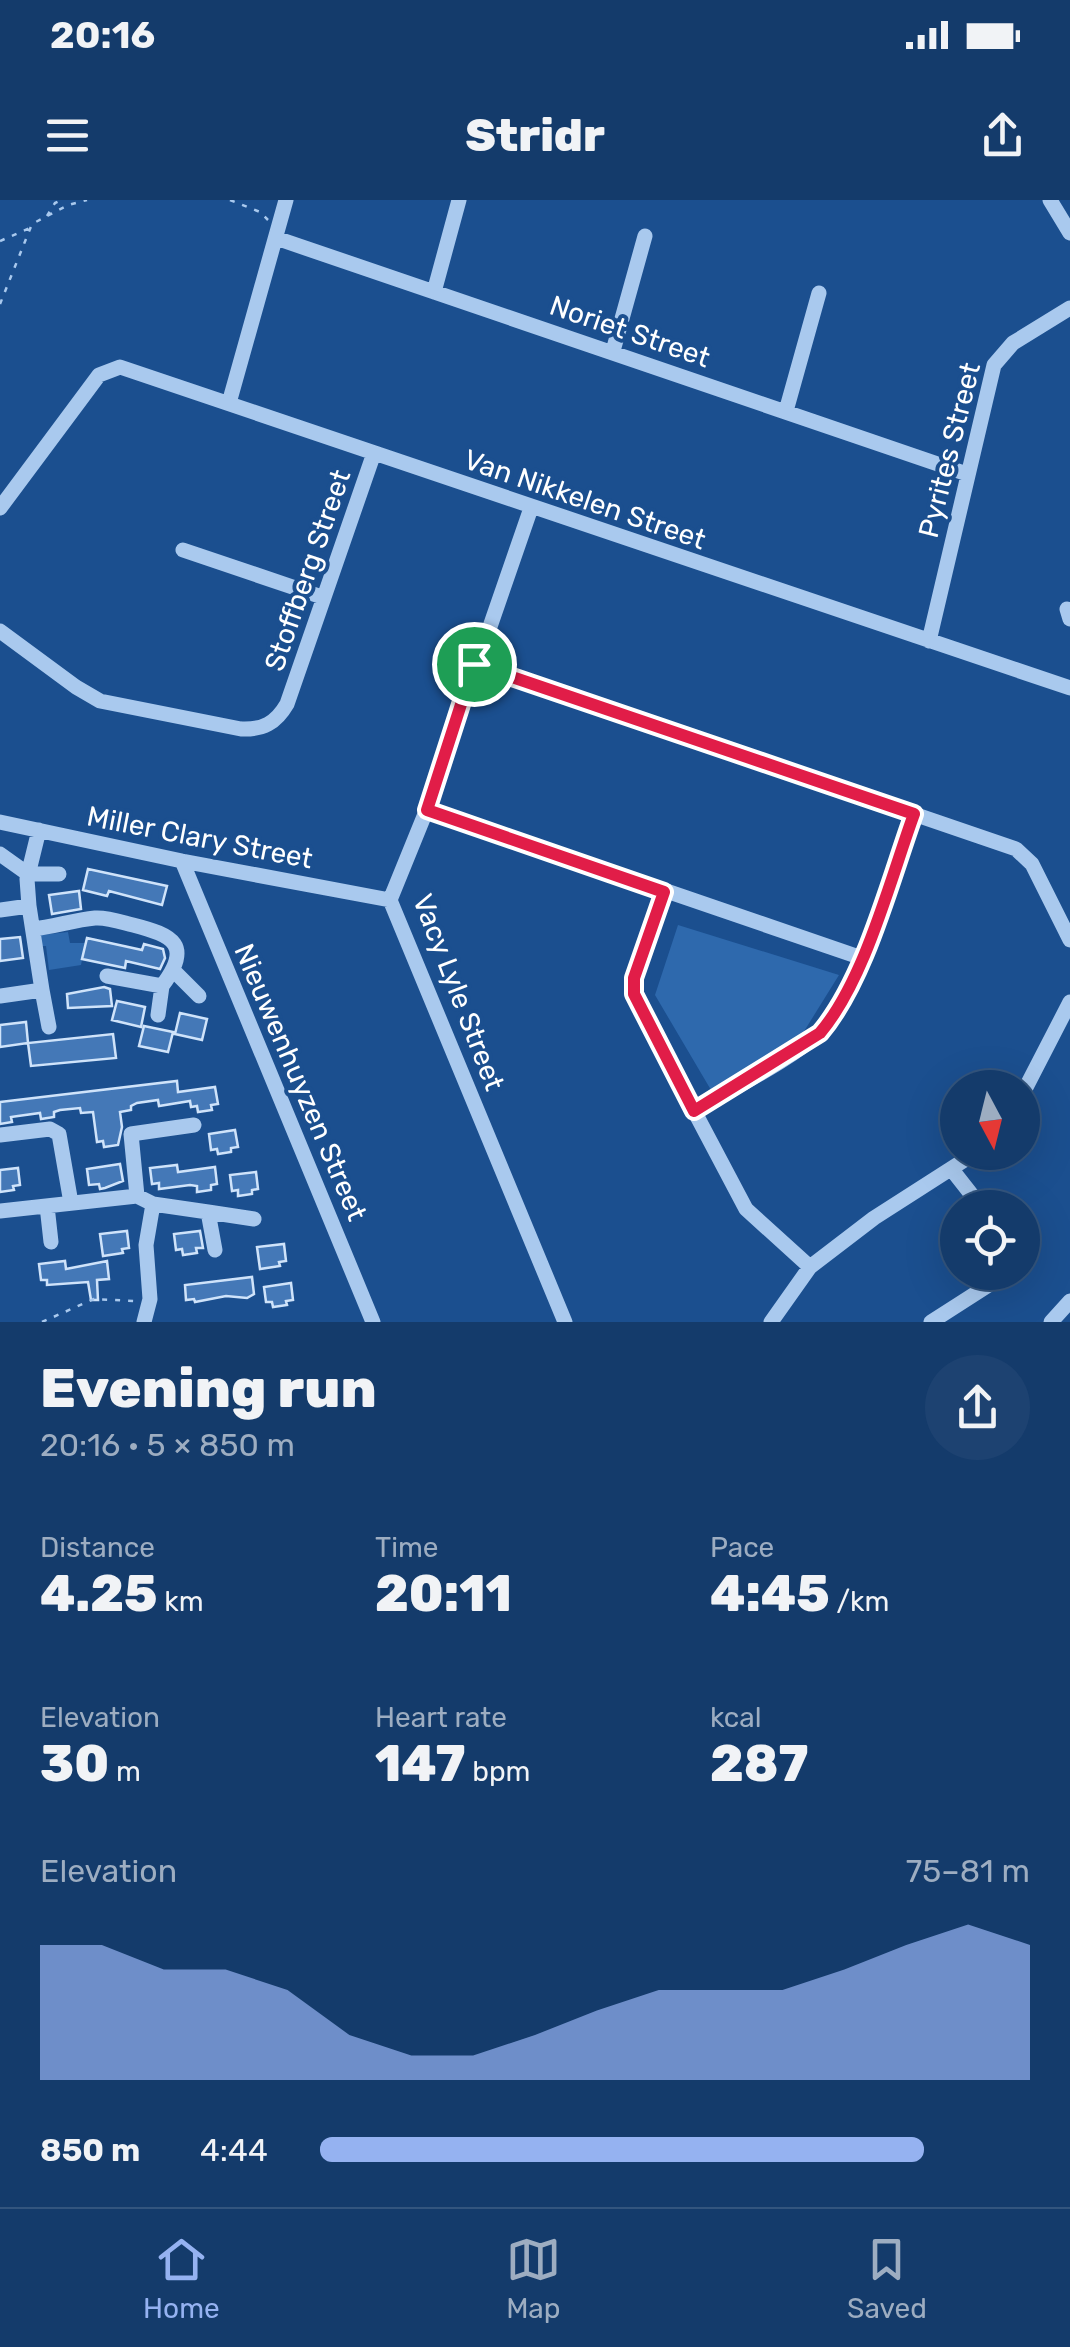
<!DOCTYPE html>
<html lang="en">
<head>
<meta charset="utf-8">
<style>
  body { margin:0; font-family:Rubik,sans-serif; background:#1d4271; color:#f1f3f6; height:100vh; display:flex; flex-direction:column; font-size:38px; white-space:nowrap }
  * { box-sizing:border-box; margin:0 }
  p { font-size:32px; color:#9dadc1 }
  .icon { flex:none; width:55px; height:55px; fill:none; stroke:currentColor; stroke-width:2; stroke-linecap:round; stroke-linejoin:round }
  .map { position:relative; height:1122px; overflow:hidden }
  .panel { display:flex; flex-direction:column; background:#143b6b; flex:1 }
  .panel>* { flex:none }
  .needle { width:65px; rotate:173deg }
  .controls { position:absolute; left:940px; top:870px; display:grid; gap:20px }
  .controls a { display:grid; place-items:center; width:100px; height:100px; border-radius:50%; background:#143b6b; box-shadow:0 10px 40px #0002,0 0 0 2px #33557e; font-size:50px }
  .pin { position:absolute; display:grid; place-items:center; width:85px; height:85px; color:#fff; margin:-42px; border:5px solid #fff; border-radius:50%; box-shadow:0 2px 10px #0007 }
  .round { display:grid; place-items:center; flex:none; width:105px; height:105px; border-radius:52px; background:#1d4271 }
  .overview { display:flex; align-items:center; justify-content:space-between; height:170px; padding:0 40px }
  h1 { font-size:55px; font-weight:800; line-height:75px }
  .metrics { display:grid; grid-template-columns:repeat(3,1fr); gap:15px; height:170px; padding:10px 40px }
  .metrics div { display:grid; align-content:center }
  .metrics b { font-size:50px; font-weight:800 }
  .metrics small { font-size:28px; font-weight:400 }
  .metrics p { font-size:28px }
  .chart { height:280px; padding:20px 40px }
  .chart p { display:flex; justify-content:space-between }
  .chart svg { width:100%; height:180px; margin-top:10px; fill:#95b2f1; opacity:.7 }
  ul { padding:0 40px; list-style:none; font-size:32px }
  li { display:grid; grid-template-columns:160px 120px 1fr; align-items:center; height:75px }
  li i { height:25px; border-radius:12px; background:#95b2f1 }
  .status { display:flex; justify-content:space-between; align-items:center; height:70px; padding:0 50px; background:#143b6b; direction:ltr }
  .status svg { height:28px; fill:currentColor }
  header { display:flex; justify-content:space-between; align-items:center; height:130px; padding:0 40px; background:#143b6b; font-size:45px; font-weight:800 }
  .tab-bar { display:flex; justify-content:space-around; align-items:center; height:140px; border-top:2px solid #33557e; background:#143b6b; font-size:28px; color:#9dadc1 }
  .tab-bar a { display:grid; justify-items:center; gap:5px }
  .tab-bar .current { color:#95b2f1 }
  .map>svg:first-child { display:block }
</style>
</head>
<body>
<div class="status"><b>20:16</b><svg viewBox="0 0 49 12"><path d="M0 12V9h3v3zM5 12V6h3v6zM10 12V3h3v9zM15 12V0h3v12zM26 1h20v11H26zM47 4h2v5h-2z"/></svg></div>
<header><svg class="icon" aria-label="menu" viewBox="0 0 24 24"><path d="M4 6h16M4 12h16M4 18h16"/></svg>Stridr<svg class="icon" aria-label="share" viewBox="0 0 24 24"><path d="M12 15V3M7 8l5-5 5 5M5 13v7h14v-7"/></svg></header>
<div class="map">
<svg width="1070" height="1122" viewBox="0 0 1070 1122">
  <rect width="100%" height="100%" fill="#1b4f8f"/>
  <!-- green -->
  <path fill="#2e69ad" d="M678,725L839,775L803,833L711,890L655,795Z
    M68,732L70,743H85L81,765L49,770L46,746H42L41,735Z"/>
  <!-- building -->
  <path fill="#4478b7" stroke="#cfe3fa" stroke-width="2.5" d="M88,669L167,686L162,705L109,691L107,696L83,690Z
    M79,691L81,709L52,714L49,695Z
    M20,737L23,758L0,761V739Z
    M87,738L142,750L144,744L163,749L165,758L160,769L126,761L125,768L82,759Z
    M104,787L110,789L112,806L68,808L67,794Z
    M117,801L145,807L141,827L112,820Z
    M180,813L207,819L202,840L175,834Z
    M26,822L28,843L0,847V825Z
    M144,826L173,832L168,852L139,846Z
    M113,834L116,858L31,866L28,843Z
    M177,881L178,892L215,887L218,904L211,905L212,910L198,912L197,906L191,907L190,901L159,906L158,900L137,903L131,906V910L120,912L122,927L118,945L104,947L103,941L97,942L93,912L81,913L80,908L60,910L54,912V917L41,919L40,913L18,916L11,917L12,922L0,924V902Z
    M235,930L238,947L231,948V952L218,954L217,949L211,950L209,934Z
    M120,964L123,981L105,988L100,989L99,984L89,985L87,969Z
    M177,965L178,972L215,967L217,984L211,985V990L197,992V986L190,985L159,989V983L152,984L150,968Z
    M18,968L20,985L13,986L14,990L0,992V970Z
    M256,972L258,989L252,990V994L238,996V990L232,991L230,975Z
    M127,1031L129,1048L122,1049L123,1053L103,1056L100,1034Z
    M200,1031L203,1048H196L197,1053L183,1055L182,1049L176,1050L174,1034Z
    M284,1044L286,1061L279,1062L280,1066L260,1069L257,1047Z
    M65,1061L66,1069L107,1061L109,1079L97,1080L98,1100H91L88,1082L47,1085V1080H41L39,1064Z
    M252,1077L254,1094L247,1098L226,1096L195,1102L194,1099L186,1100L185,1085Z
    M291,1083L293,1100L286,1101L287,1105L273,1107L272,1102H266L264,1087Z"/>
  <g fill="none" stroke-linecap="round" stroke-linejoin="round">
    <!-- path -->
    <path stroke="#a9c9ee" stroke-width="2.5" stroke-dasharray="5 8" stroke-linecap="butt" d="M230,0L260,12L268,20
      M47,16L55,3L62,0
      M0,41L30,28
      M0,104L32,24L68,5L87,0
      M42,1122L94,1099L134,1101"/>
    <!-- minor -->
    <path stroke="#a9c9ee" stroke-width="15" d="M1050,0L1070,33
      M276,38L967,274
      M434,92L459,0
      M613,151L645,36
      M229,203L286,0
      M786,211L819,93
      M0,308L99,175L120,167L1070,488
      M531,308L427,609L390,700L565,1122
      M183,350L322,397
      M1067,409L1070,419
      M0,431L76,487L100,501L241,529C263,530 276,523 287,504L374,253
      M929,441L994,165L1013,143L1070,108
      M475,464L1016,649L1032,664L1070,740
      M427,609L862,758
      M0,622L182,661L390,700
      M0,654L28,674H59
      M182,661L373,1122
      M664,692L634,778L635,799L746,1009L810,1067
      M0,710L29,706
      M33,729C53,727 74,720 95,718C107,717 121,722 133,725C173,735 193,745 162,786L107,776
      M174,771L199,796
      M42,790L49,827
      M0,796L42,790L29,706L27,679L39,630
      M158,815L162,786
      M1022,895L1070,802
      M695,911C732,888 788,862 819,833C856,800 896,665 914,613
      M0,935L50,929L59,934L71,1003
      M953,971L982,1008
      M137,996L131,934L194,925
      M47,1006L51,1042
      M0,1011L137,996L153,1004L208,1012L215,1050
      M208,1012L254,1019
      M144,1122L150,1099L146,1045L153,1004
      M771,1122L810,1067L874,1018L977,952
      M931,1122L995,1081
      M1051,1122L1070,1101"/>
  </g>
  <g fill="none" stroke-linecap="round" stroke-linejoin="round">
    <!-- route casing -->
    <g stroke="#fff" stroke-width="20">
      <path id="route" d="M474,464L914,614C890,680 865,780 820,833L694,911L634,794V778L664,692L427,610Z"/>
    </g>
    <!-- route -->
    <use href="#route" stroke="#e11d48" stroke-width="12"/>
  </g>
  <g text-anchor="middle" stroke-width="8" stroke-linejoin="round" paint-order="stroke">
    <!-- street labels -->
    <g font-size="28" fill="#fff" stroke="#1b4f8f">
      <text transform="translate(630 131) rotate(19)" y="10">Noriet Street</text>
      <text transform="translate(949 250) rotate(-76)" y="10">Pyrites Street</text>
      <text transform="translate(585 299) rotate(19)" y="10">Van Nikkelen Street</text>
      <text transform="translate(307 370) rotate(-71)" y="10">Stoffberg Street</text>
      <text transform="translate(200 637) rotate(11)" y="10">Miller Clary Street</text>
      <text transform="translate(459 792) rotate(69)" y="10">Vacy Lyle Street</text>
      <text transform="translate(301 882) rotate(67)" y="10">Nieuwenhuyzen Street</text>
    </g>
  </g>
</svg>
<div class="controls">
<a><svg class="needle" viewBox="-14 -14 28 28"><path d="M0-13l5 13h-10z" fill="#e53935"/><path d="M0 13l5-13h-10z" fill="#9dadc1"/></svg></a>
<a><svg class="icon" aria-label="locate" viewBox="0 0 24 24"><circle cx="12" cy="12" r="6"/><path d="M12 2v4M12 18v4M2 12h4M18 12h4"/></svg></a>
</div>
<div class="pin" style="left:474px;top:464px;background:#1e9e55"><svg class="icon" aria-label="arrive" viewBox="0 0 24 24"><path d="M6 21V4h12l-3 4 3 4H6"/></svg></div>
</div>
<section class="panel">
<div class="overview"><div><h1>Evening run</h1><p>20:16 · 5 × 850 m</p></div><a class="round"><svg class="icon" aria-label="share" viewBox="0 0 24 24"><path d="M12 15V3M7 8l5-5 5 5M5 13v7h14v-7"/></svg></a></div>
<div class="metrics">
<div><p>Distance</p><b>4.25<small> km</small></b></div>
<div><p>Time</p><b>20:11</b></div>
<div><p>Pace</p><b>4:45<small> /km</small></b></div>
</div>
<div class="metrics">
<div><p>Elevation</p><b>30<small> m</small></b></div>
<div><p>Heart rate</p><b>147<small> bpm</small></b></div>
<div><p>kcal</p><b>287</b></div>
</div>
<div class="chart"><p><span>Elevation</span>75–81 m</p>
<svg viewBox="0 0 160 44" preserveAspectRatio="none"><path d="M0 44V11L10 11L20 17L30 17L40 22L50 33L60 38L70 38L80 33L90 27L100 22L110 22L120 22L130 17L140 11L150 6L160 11V44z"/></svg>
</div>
<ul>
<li><b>850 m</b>4:44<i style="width:85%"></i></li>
</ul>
</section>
<nav class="tab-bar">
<a class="current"><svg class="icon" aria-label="home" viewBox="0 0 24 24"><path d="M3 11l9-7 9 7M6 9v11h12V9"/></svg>Home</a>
<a><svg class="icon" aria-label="map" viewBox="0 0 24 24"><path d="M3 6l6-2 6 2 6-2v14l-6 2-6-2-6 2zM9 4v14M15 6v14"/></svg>Map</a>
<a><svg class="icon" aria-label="saved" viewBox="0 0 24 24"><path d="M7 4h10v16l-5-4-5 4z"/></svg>Saved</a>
</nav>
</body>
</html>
